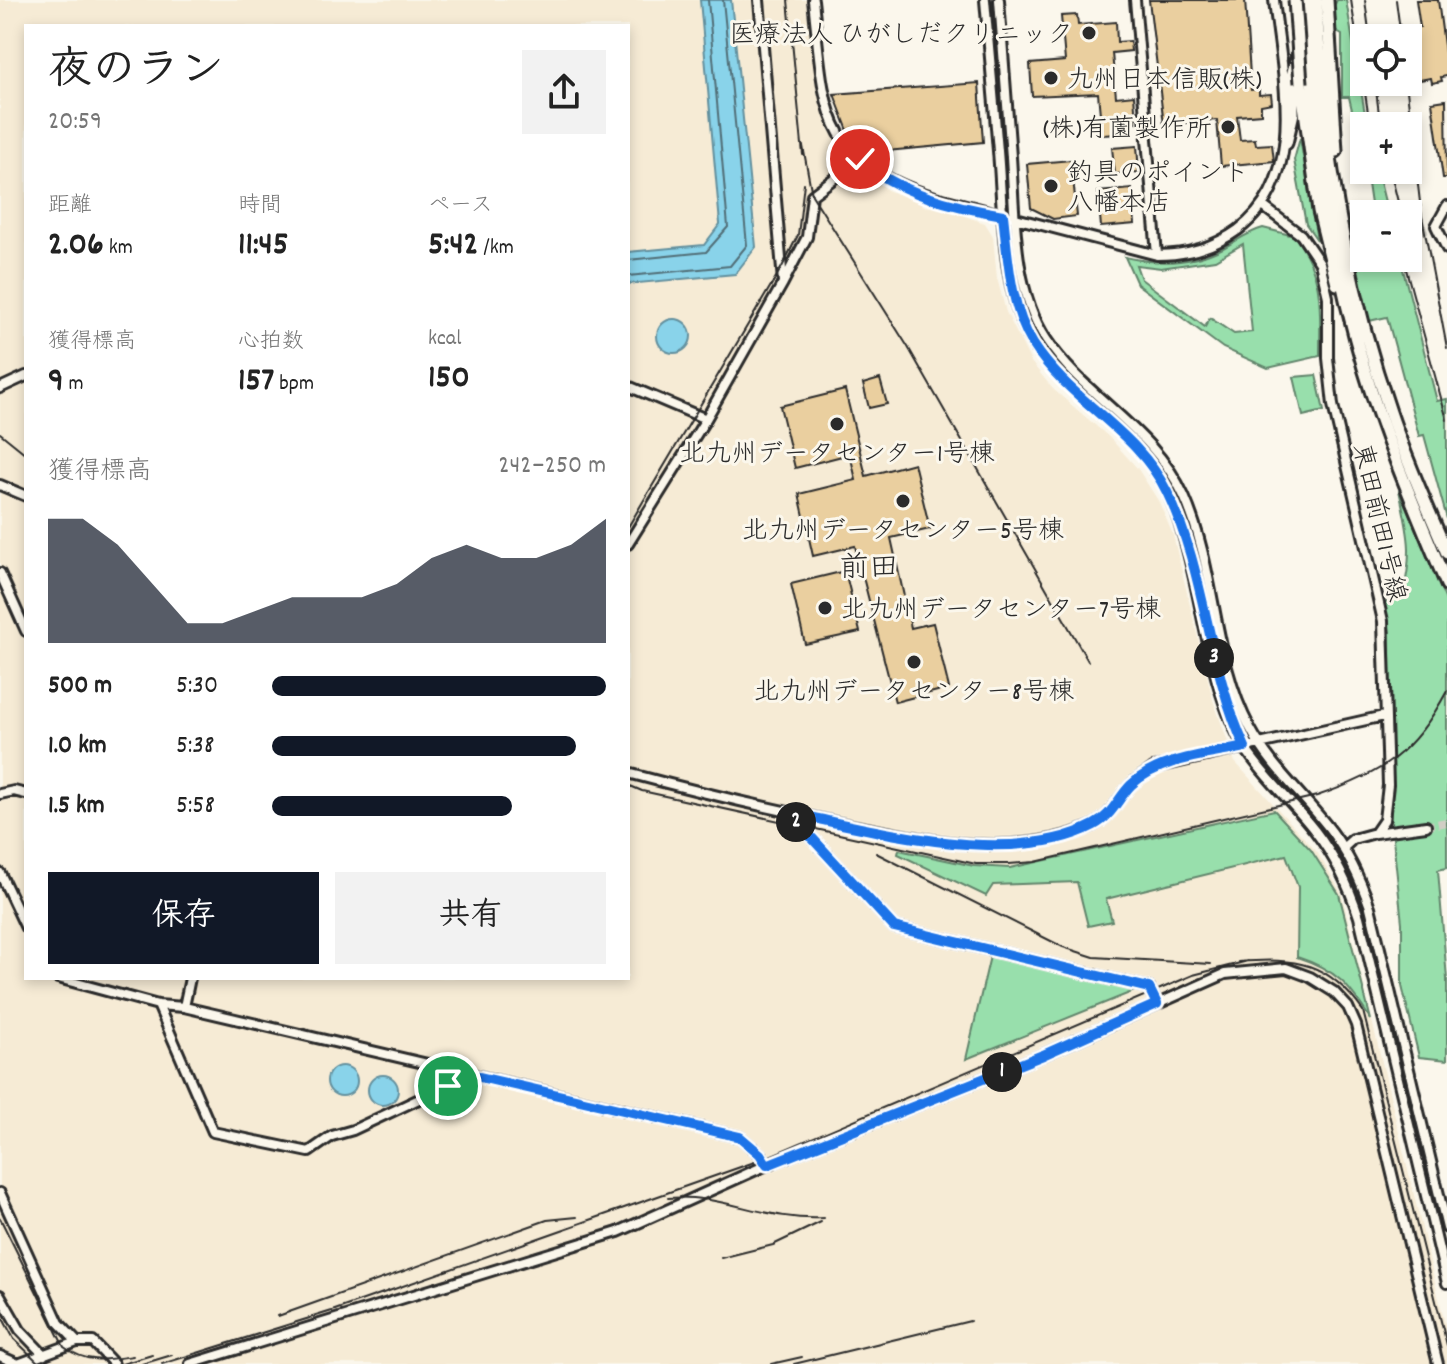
<!DOCTYPE html>
<html lang="ja">
<head>
<meta charset="utf-8">
<style>
  body { margin:0; font-family:Dekko,"Klee One",sans-serif; background:#f2f2f2; color:#222; height:100vh; display:flex; flex-direction:column; font-size:30px; white-space:nowrap }
  * { box-sizing:border-box; margin:0 }
  p { font-size:26px; color:#767676 }
  .icon { flex:none; width:44px; height:44px; fill:none; stroke:currentColor; stroke-width:2; stroke-linecap:round; stroke-linejoin:round }
  .map { position:relative; flex:1; overflow:hidden }
  .panel { position:absolute; left:24px; top:24px; width:606px; height:956px; display:flex; flex-direction:column; background:#fff; border-radius:0px; box-shadow:0 4px 12px #0003 }
  .panel>* { flex:none }
  .buttons { position:absolute; left:1350px; top:24px; display:grid; gap:16px }
  .buttons a { display:grid; place-items:center; width:72px; height:72px; border-radius:0px; background:#fff; box-shadow:0 4px 12px #0003; font-size:40px }
  .pin { position:absolute; display:grid; place-items:center; width:68px; height:68px; color:#fff; margin:-34px; border:4px solid #fff; border-radius:50%; box-shadow:0 2px 8px #0007 }
  .km { position:absolute; width:40px; height:40px; margin:-20px; border-radius:50%; background:#222; color:#fff; font-size:22px; line-height:40px; text-align:center }
  .round { display:grid; place-items:center; flex:none; width:84px; height:84px; border-radius:0px; background:#f2f2f2 }
  .summary { display:flex; align-items:center; justify-content:space-between; height:136px; padding:0 24px }
  h1 { font-size:44px; font-weight:800; line-height:60px }
  .metrics { display:grid; grid-template-columns:repeat(3,1fr); gap:12px; height:136px; padding:8px 24px }
  .metrics div { display:grid; align-content:center }
  .metrics b { font-size:34px; font-weight:800 }
  .metrics small { font-size:22px; font-weight:400 }
  .metrics p { font-size:22px }
  .chart { height:224px; padding:16px 24px }
  .chart p { display:flex; justify-content:space-between }
  .chart svg { width:100%; height:144px; margin-top:8px; fill:#111827; opacity:.7 }
  .action { display:flex; gap:16px; margin-top:auto; padding:16px 24px }
  .action a { flex:1; height:92px; border-radius:0px; background:#111827; color:#fff; font-size:32px; font-weight:800; line-height:92px; text-align:center }
  .action a+a { background:#f2f2f2; color:#222 }
  ul { padding:0 24px; list-style:none; font-size:26px }
  li { display:grid; grid-template-columns:128px 96px 1fr; align-items:center; height:60px }
  li i { height:20px; border-radius:10px; background:#111827 }
  .map>svg:first-child { display:block }
</style>
</head>
<body>
<div class="map">
<svg width="1447" height="1364" viewBox="0 0 1447 1364">
  <rect width="100%" height="100%" fill="#fbf7ec"/>
  <filter id="ink" filterUnits="userSpaceOnUse"><feTurbulence type="fractalNoise" baseFrequency=".0125" numOctaves="2"/><feDisplacementMap in="SourceGraphic" scale="16" xChannelSelector="R" yChannelSelector="G"/><feConvolveMatrix kernelMatrix="1 2 1 2 8 2 1 2 1" color-interpolation-filters="sRGB"/></filter>
  <g filter="url(#ink)">
    <!-- built -->
    <path fill="#f6ebd5" fill-rule="evenodd" d="M0,0H806L817,92L829,130L844,151L887,190L921,203L924,206L947,210L985,223L993,236L997,278L1006,312L1031,362L1053,389L1109,437L1138,469L1159,502L1173,535L1213,700L1235,762L1317,852L1341,892L1447,1332V1364H0ZM26,26H628V978H26Z"/>
    <!-- green -->
    <path fill="#98dfac" stroke="#62856c" stroke-width="2" fill-rule="evenodd" d="M1337,0H1346L1367,126H1364V162L1349,97H1342V35L1335,31L1334,6Z
      M1300,138L1317,240L1306,224L1294,160Z
      M1366,170H1377L1388,214H1366L1372,211Z
      M1364,215V258H1400L1437,401L1447,399V519L1424,435L1419,436L1387,317L1369,321L1348,221Z
      M1263,228L1294,236C1325,276 1320,308 1320,356L1268,368L1223,348L1137,284L1125,257C1159,265 1192,264 1223,248C1237,241 1248,232 1263,228ZM1243,244L1252,332L1234,334L1210,318L1205,327L1141,279L1136,265L1161,268L1215,260Z
      M1316,375L1324,411L1303,416L1294,377Z
      M1399,490L1447,603V868L1438,870L1447,979V1060L1419,1057L1402,986V923L1391,820L1390,632L1384,603L1402,598C1414,551 1409,536 1399,490Z
      M1274,810L1311,850L1339,894L1371,1020C1349,985 1337,970 1297,957L1298,887L1286,855L1106,899L1112,921L1088,926L1077,882L993,885L986,896L898,854L899,850L974,866L1010,868Z
      M990,956L1137,990L966,1059Z"/>
    <!-- water -->
    <path fill="#89d3ea" stroke="#63909e" stroke-width="2" d="M700,0H731L756,247L735,274L628,284V252L704,245L720,224Z
      M657 336a17 17 0 1 1 34 0a17 17 0 1 1-34 0Z
      M327 1081a15 15 0 1 1 30 0a15 15 0 1 1-30 0Z
      M368 1090a15 15 0 1 1 30 0a15 15 0 1 1-30 0Z"/>
    <g fill="none" stroke-linecap="round" stroke-linejoin="round">
      <!-- shore -->
      <path stroke="#516e77" stroke-width="2" d="M628,260L706,252L728,227L708,0
        M628,276L730,266L747,245L723,0"/>
    </g>
    <!-- building -->
    <path fill="#eacf9f" stroke="#2b2b2b" stroke-width="2" d="M1149,0H1245L1251,90L1259,89V95L1271,94L1272,103L1261,105V114L1237,116L1240,140L1255,139L1256,145L1272,144L1274,161L1221,166L1217,120L1164,125Z
      M1416,0H1438L1447,68V76L1441,77L1442,81L1432,83L1431,78L1414,81L1407,29L1420,27Z
      M1077,15L1078,25L1116,22L1117,42L1130,41L1131,51L1112,53L1116,97L1134,95L1136,122L1118,124L1119,134L1102,135L1098,93L1032,96L1030,64L1065,61L1061,16Z
      M979,83L983,142L865,153L850,136L834,94Z
      M1446,100L1447,178H1443L1432,102Z
      M1137,146L1139,172L1115,174L1112,148Z
      M1071,160L1077,216L1053,219L1031,208L1027,164Z
      M1132,189L1135,224L1101,227L1098,192Z
      M880,379L887,404L869,408L863,384Z
      M845,390L866,476L914,463L930,529L891,538L911,628L933,623L949,688L895,702L855,546L813,556L799,494L856,480L850,454L795,468L780,406Z
      M845,571L860,632L805,644L791,584Z"/>
    <g fill="none" stroke-linecap="round" stroke-linejoin="round">
      <!-- minor-tunnel -->
      <path stroke="#d1cec5" stroke-width="8" stroke-dasharray="8 4" stroke-linecap="butt" d="M1408,235L1429,228
        M1343,255L1364,248
        M1426,826L1447,822"/>
      <!-- minor casing -->
      <g stroke="#2b2b2b" stroke-width="14">
        <path id="minor" d="M759,0L783,282
          M813,0C825,107 818,160 935,197L1157,255C1187,255 1213,248 1238,230C1309,177 1282,76 1274,0
          M985,0C989,50 994,101 998,151C1003,208 1001,298 1035,346C1072,400 1140,432 1168,493C1203,571 1202,678 1245,748C1265,779 1293,802 1315,831C1335,857 1349,886 1359,917L1447,1283
          M999,0C1003,52 1007,104 1011,157C1015,214 1013,289 1046,339C1085,398 1154,429 1184,496C1217,570 1212,657 1250,728C1271,768 1305,796 1332,832C1349,855 1361,881 1370,907L1447,1228
          M1135,0L1157,255
          M1447,206L1436,226L1447,249
          M1264,207L1301,235L1320,263L1328,297V358L1333,405L1383,621L1388,785L1384,820L1375,833L1353,839L1343,848
          M628,386L706,419
          M0,388L26,376
          M0,485L26,496
          M628,544L706,419L783,283L807,237L812,195L860,159
          M0,573L26,631
          M628,773C699,792 770,809 841,823C924,839 1012,861 1092,826C1110,818 1117,800 1129,787C1136,779 1146,774 1153,768L1384,716
          M0,794L14,791L26,794
          M789,813L894,927L1149,988L1157,1004
          M1375,833L1426,826
          M0,873L26,928
          M58,978L158,1005L184,1007L740,1137L760,1154L767,1165
          M158,1005L213,1132L309,1152L332,1136L353,1130L470,1075
          M184,1007L190,978
          M0,1193L59,1323L77,1342H93L114,1364
          M0,1295L20,1330L44,1355
          M0,1356L18,1364
          M18,1364L77,1342
          M190,1364L618,1232L767,1165L1043,1055L1225,974L1286,968L1310,977L1334,992L1348,1007L1356,1025L1438,1364"/>
      </g>
      <!-- highway casing -->
      <g stroke="#2b2b2b" stroke-width="17">
        <path id="highway" d="M1307,0C1312,123 1329,249 1364,368C1386,442 1417,513 1447,585
          M1316,0C1322,139 1344,280 1390,412C1406,460 1427,507 1447,553
          M1327,0L1336,151
          M1301,83L1319,211L1337,284
          M1286,143L1293,113L1292,76L1299,50"/>
      </g>
      <!-- minor -->
      <use href="#minor" stroke="#fbf7ec" stroke-width="8"/>
      <!-- highway -->
      <use href="#highway" stroke="#fbf7ec" stroke-width="11"/>
      <!-- rail -->
      <path stroke="#2b2b2b" stroke-width="2" d="M788,0L803,155
        M1351,0L1370,126
        M1365,0L1370,38
        M1396,0L1401,38
        M1375,82L1379,114
        M1406,82L1421,211L1447,348
        M803,146L812,195L908,347L1088,661
        M1390,170L1401,214
        M1403,258L1447,420
        M0,433L26,454
        M628,527L782,267L798,235L804,183
        M628,785L642,791L944,857L976,864H1009L1035,862L1317,796C1382,774 1414,753 1447,691
        M876,853L1063,947L1094,957L1211,964
        M1239,962C1296,957 1329,962 1363,1011L1447,1345
        M668,1198C719,1193 769,1222 824,1218
        M0,1218L64,1347C87,1364 106,1360 133,1356
        M721,1258L773,1245L821,1222
        M0,1313L14,1339L40,1364
        M278,1316L547,1220L577,1217
        M122,1364L152,1355
        M142,1364L172,1355
        M162,1364L332,1311L763,1159L1193,975L1248,961
        M771,1364L802,1357
        M794,1364L970,1321"/>
      <!-- highway-bridge casing -->
      <g stroke="#2b2b2b" stroke-width="17" stroke-linecap="butt">
        <path id="highway-bridge" d="M1295,0L1301,83"/>
      </g>
      <!-- highway-bridge -->
      <use href="#highway-bridge" stroke="#fbf7ec" stroke-width="11"/>
    </g>
  </g>
  <g fill="none" stroke-linecap="round" stroke-linejoin="round" filter="url(#ink)">
    <!-- route casing -->
    <g stroke="#fff" stroke-width="16">
      <path id="route" d="M448,1086L471,1075L740,1137L760,1154L767,1165L1043,1055L1157,1004L1149,988L894,927L789,813C877,830 1010,869 1094,825C1112,816 1118,798 1131,785C1159,758 1208,755 1245,747C1207,665 1206,572 1167,492C1137,430 1069,401 1033,344C1010,307 1008,258 1003,215C954,207 897,193 860,159"/>
    </g>
    <!-- route -->
    <use href="#route" stroke="#1a73e8" stroke-width="10"/>
  </g>
  <!-- markers -->
  <g fill="#2b2b2b" stroke="#fbf7ec" stroke-width="3">
    <circle cx="1089" cy="33" r="8"/>
    <circle cx="1051" cy="78" r="8"/>
    <circle cx="1228" cy="127" r="8"/>
    <circle cx="1051" cy="186" r="8"/>
    <circle cx="837" cy="424" r="8"/>
    <circle cx="903" cy="501" r="8"/>
    <circle cx="825" cy="608" r="8"/>
    <circle cx="914" cy="662" r="8"/>
  </g>
  <g text-anchor="middle" stroke-width="6" stroke-linejoin="round" paint-order="stroke">
    <!-- poi labels -->
    <g font-size="26" fill="#2b2b2b" stroke="#fbf7ec" text-anchor="start">
      <text x="1073" y="42" text-anchor="end">医療法人 ひがしだクリニック</text>
      <text x="1067" y="87">九州日本信販(株)</text>
      <text x="1212" y="136" text-anchor="end">(株)有薗製作所</text>
      <text x="1067" y="180">釣具のポイント<tspan x="1067" dy="30">八幡本店</tspan></text>
      <text x="837" y="461" text-anchor="middle">北九州データセンター1号棟</text>
      <text x="903" y="538" text-anchor="middle">北九州データセンター5号棟</text>
      <text x="841" y="617">北九州データセンター7号棟</text>
      <text x="914" y="699" text-anchor="middle">北九州データセンター8号棟</text>
    </g>
    <!-- street labels -->
    <g font-size="26" fill="#2b2b2b" stroke="#fbf7ec">
      <text transform="translate(1381 522) rotate(77)" y="9">東田前田1号線</text>
    </g>
    <!-- quarter labels -->
    <g font-size="30" fill="#2b2b2b" stroke="#fbf7ec">
      <text x="869" y="576">前田</text>
    </g>
  </g>
</svg>
<div class="buttons">
<a><svg class="icon" aria-label="locate" viewBox="0 0 24 24"><circle cx="12" cy="12" r="6"/><path d="M12 2v4M12 18v4M2 12h4M18 12h4"/></svg></a>
<a>+</a>
<a>−</a>
</div>
<div class="pin" style="left:448px;top:1086px;background:#1e9e55"><svg class="icon" aria-label="arrive" viewBox="0 0 24 24"><path d="M6 21V4h12l-3 4 3 4H6"/></svg></div>
<div class="pin" style="left:860px;top:159px;background:#d93025"><svg class="icon" aria-label="check" viewBox="0 0 24 24"><path d="M5 12l5 5 9-10"/></svg></div>
<b class="km" style="left:1002px;top:1072px">1</b>
<b class="km" style="left:796px;top:822px">2</b>
<b class="km" style="left:1214px;top:658px">3</b>
<section class="panel">
<div class="summary"><div><h1>夜のラン</h1><p>20:59</p></div><a class="round"><svg class="icon" aria-label="share" viewBox="0 0 24 24"><path d="M12 15V3M7 8l5-5 5 5M5 13v7h14v-7"/></svg></a></div>
<div class="metrics">
<div><p>距離</p><b>2.06<small> km</small></b></div>
<div><p>時間</p><b>11:45</b></div>
<div><p>ペース</p><b>5:42<small> /km</small></b></div>
</div>
<div class="metrics">
<div><p>獲得標高</p><b>9<small> m</small></b></div>
<div><p>心拍数</p><b>157<small> bpm</small></b></div>
<div><p>kcal</p><b>150</b></div>
</div>
<div class="chart"><p><span>獲得標高</span>242–250 m</p>
<svg viewBox="0 0 160 44" preserveAspectRatio="none"><path d="M0 44V6L10 6L20 14L30 26L40 38L50 38L60 34L70 30L80 30L90 30L100 26L110 18L120 14L130 18L140 18L150 14L160 6V44z"/></svg>
</div>
<ul>
<li><b>500 m</b>5:30<i style="width:100%"></i></li>
<li><b>1.0 km</b>5:38<i style="width:91%"></i></li>
<li><b>1.5 km</b>5:58<i style="width:72%"></i></li>
</ul>
<div class="action"><a>保存</a><a>共有</a></div>
</section>
</div>
</body>
</html>
